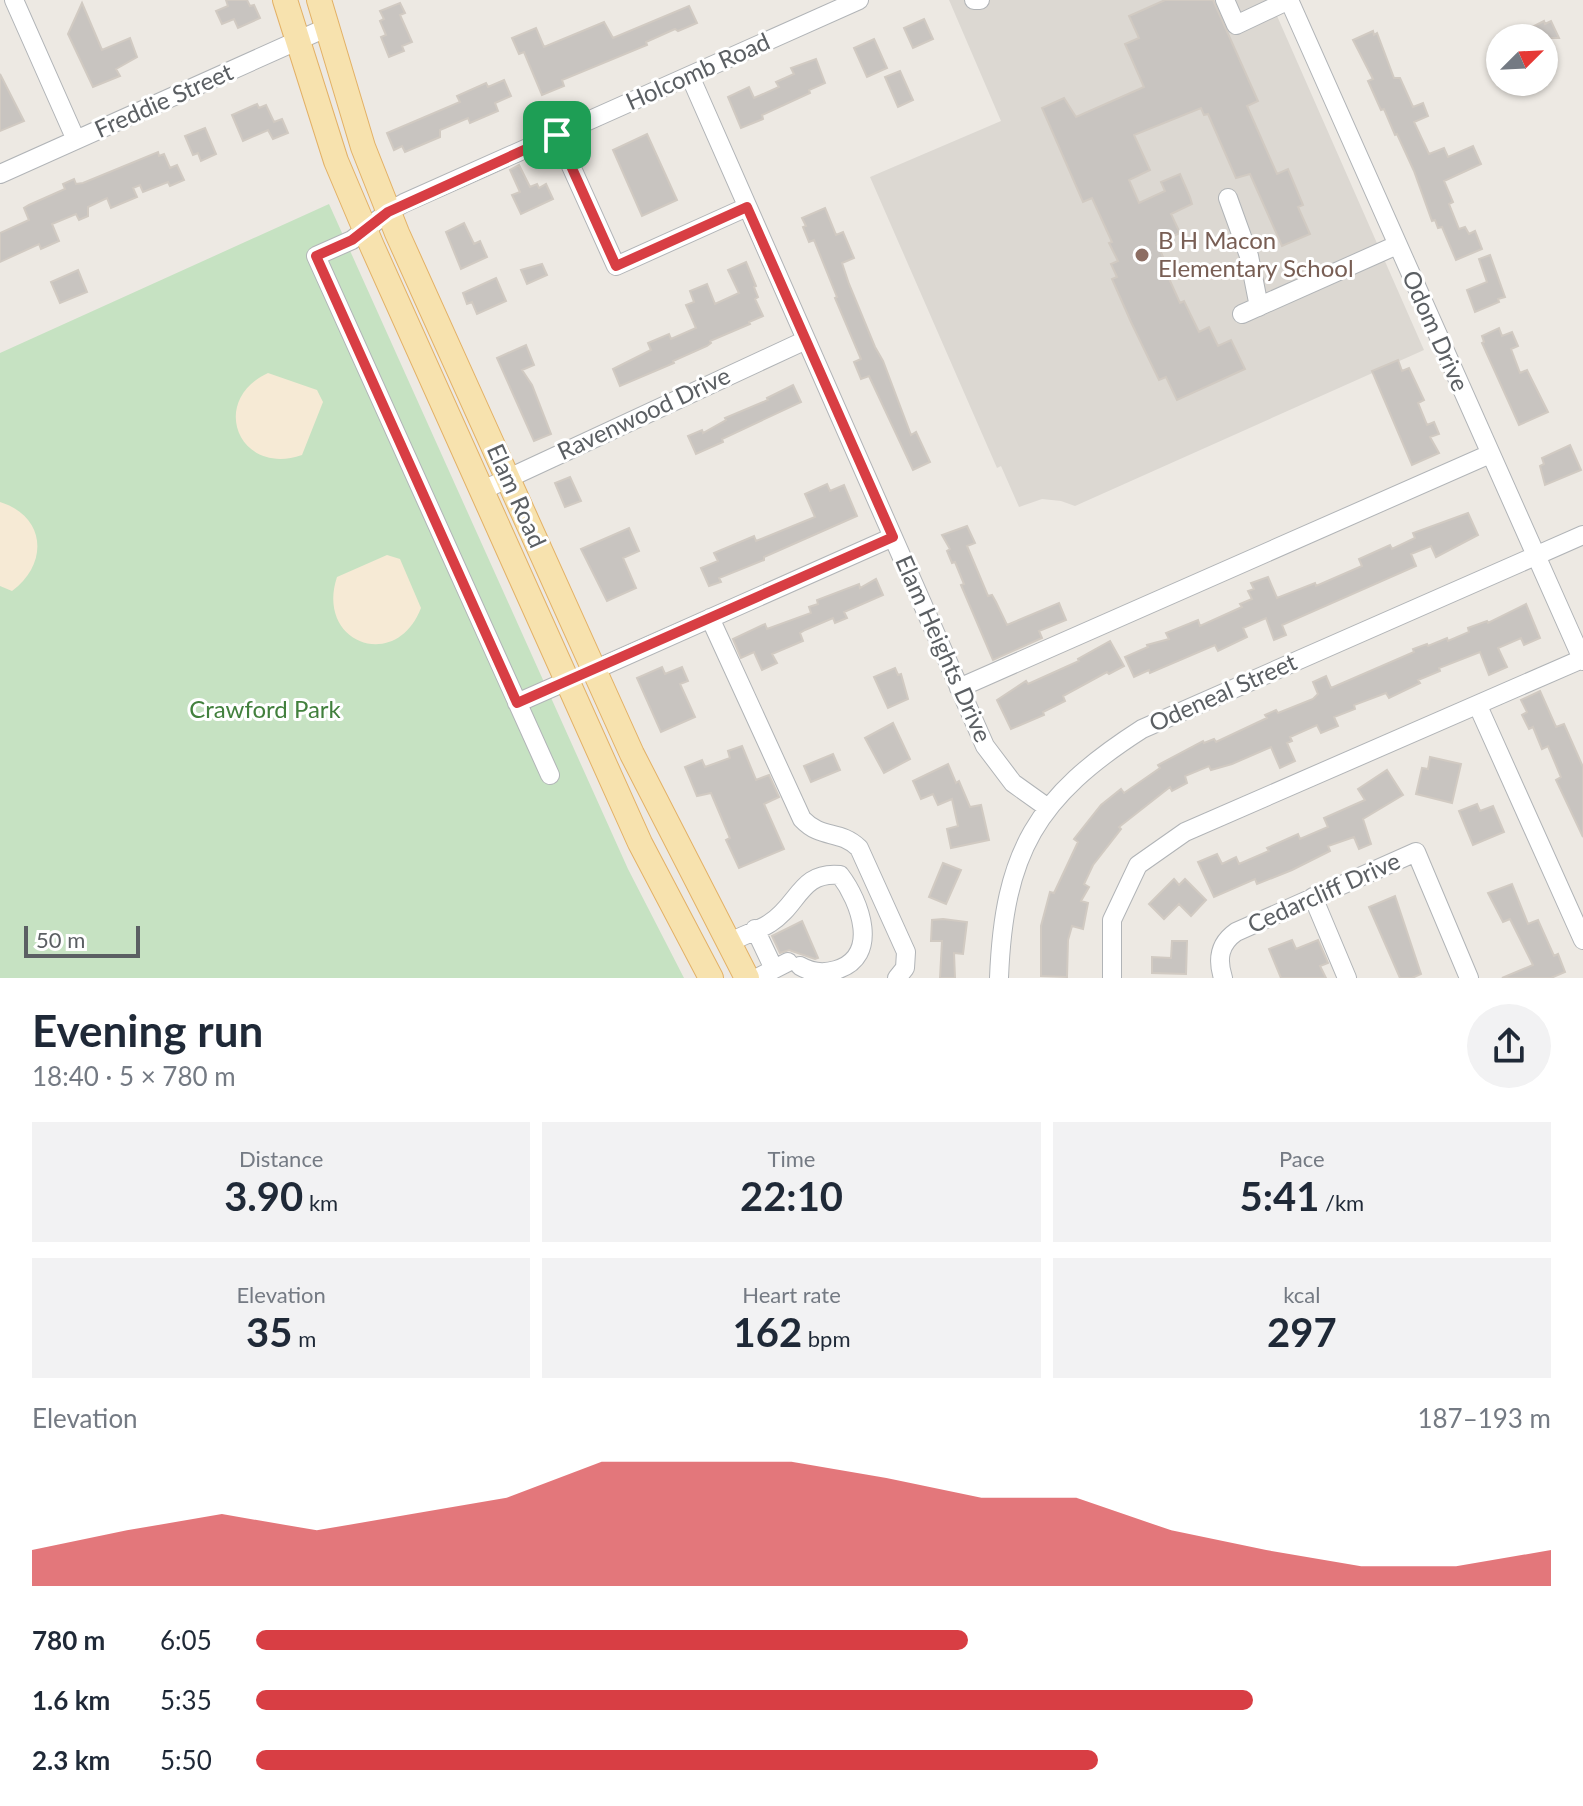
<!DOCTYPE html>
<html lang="en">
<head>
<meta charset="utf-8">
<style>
  body { margin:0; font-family:Lato,sans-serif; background:#f2f2f3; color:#1f2937; height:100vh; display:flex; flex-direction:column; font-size:30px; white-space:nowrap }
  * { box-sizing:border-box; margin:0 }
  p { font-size:26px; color:#747a83 }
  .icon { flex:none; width:44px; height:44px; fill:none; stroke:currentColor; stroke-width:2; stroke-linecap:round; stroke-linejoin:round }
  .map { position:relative; height:978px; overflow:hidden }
  .drawer { display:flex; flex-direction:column; background:#fff; flex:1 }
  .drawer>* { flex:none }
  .needle { width:52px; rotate:66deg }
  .tools { position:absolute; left:1486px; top:24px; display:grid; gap:16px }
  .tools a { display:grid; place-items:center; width:72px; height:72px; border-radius:50%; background:#fff; box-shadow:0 2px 6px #0004; font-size:40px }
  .scale { position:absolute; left:24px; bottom:20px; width:116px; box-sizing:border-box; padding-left:8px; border:4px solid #5b5f63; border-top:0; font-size:22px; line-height:28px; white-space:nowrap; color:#5b5f63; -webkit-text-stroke:6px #fff; paint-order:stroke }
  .pin { position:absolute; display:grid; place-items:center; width:68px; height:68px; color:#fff; margin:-34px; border-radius:16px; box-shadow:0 4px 12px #0006 }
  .round { display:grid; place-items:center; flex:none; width:84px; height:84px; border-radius:42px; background:#f2f2f3 }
  .overview { display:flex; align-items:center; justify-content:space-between; height:136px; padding:0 32px }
  h1 { font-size:44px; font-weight:700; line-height:60px }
  .figures { display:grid; grid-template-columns:repeat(3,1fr); gap:12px; height:136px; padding:8px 32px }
  .figures div { display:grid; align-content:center; border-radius:0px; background:#f2f2f3; text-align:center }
  .figures b { font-size:40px; font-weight:700 }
  .figures small { font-size:22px; font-weight:400 }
  .figures p { font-size:22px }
  .chart { height:224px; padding:16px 32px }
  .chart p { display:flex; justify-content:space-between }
  .chart svg { width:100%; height:144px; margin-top:8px; fill:#d83e44; opacity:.7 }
  ul { padding:0 32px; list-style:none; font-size:26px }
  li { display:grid; grid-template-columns:128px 96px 1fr; align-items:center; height:60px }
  li i { height:20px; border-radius:10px; background:#d83e44 }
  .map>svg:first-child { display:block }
</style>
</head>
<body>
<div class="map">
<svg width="1583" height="978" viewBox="0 0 1583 978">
  <rect width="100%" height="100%" fill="#ede9e3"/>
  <!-- education -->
  <path fill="#dcd8d2" d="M949,0H1270L1424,350L1075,506L1061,501L1042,499L1019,507L1001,466L997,468L870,177L1001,121Z"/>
  <!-- green -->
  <path fill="#c6e2c2" d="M329,204L628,869L684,978H0V353Z"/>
  <!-- sand -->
  <path fill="#f6ead5" d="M268,373L317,390L323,402L302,455C239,477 208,401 268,373Z
    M0,502C46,516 49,564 12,591L0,586Z
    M387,555L400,559L421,608C396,673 315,643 337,577Z"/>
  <!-- building -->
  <path fill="#c8c4c0" stroke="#d1cac2" stroke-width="2" d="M226,0H247L250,6L254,5L260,18L238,28L234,19L222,24L216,11L228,6Z
    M1165,0H1213L1258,101L1247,106L1277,174L1288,169L1303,205L1298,207L1310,234L1282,246L1250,174L1236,178L1208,114L1204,115L1201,108L1134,135L1150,170L1129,180L1139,203L1165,191L1161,182L1180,174L1190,197L1192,204L1171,214L1180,233L1157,243L1169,271L1166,272L1180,303L1184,301L1199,332L1209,327L1218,346L1231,340L1245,369L1177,400L1166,377L1159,380L1131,322L1112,279L1117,277L1111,264L1118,261L1109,243L1112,242L1092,198L1083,202L1042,108L1064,98L1076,117L1144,87L1125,44L1139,38L1129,16Z
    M82,3L102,50L130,38L137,57L116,69L120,76L93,87L68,34Z
    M400,3L405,13L400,15L412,42L402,46L404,51L389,57L381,37L386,35L380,21L384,19L380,11Z
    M689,6L697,23L678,31L675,29L646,42L647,45L562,80L564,86L542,95L524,52L519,54L512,38L536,28L544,47L604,22L613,38Z
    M924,19L933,39L913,48L904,28Z
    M1544,21L1545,24L1551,21L1559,38H1510Z
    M1373,31L1374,35L1377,33L1394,78H1400L1413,107L1423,103L1428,116L1414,122L1429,154L1444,148L1448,157L1473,146L1481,164L1444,181L1453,202L1449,204L1459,229L1465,227L1469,234L1475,231L1482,249L1456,260L1442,227L1438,228L1435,220L1432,221L1414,171L1397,134L1395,135L1384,109L1381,110L1368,81L1373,79L1353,40Z
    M874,39L887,68L867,77L854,48Z
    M816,59L825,83L809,90L810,93L762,115L763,119L741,128L728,97L749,87L754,98L779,87L776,82L794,74L791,68Z
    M900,71L913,100L898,107L885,77Z
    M0,74L24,121L0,131Z
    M504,80L511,96L495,103L498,111L470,123L468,118L440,130V137L405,152L402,146L394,150L387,133L460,102L457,96L486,83L488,87Z
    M257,104L259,108L266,105L274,122L282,119L288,133L273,139L268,130L243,141L232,115Z
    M205,128L216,154L201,161L198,153L193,155L185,136Z
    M647,134L677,200L642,216L613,150Z
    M158,152L159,156L164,154L170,168L177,165L184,180L170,186L168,182L143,192L140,185L133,188L137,197L111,208L107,198L88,207V216L79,220L76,214L52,224L59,241L41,249L39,244L0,262V233L29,220L24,208L29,205L65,189L63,184L74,179L76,184L83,183Z
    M519,165L530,187L537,184L539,188L546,184L553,199L521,214L512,195L520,192L510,170Z
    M825,208L836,235L843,232L854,258L842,263L849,284L875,347L883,361L911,435L916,432L930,462L913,470L869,376L861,379L854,362L861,359L835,298L837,297L814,240L809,242L803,227L806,226L802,218Z
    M464,223L474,244L480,241L487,257L461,269L446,232Z
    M1490,255L1505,297L1498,299L1499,302L1475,312L1467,290L1487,282L1479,259Z
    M746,262L756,286L754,287L758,297L755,299L763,316L749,322L750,324L710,341L711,343L707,346L673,361L674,363L620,386L613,369L651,350L648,343L669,334L671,339L696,328L686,305L694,302L690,291L707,284L715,304L739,293L728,270Z
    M542,264L547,275L527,284L521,270Z
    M78,270L87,292L60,303L51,282Z
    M496,278L506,301L477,314L472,302L467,304L463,293Z
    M1499,328L1502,336L1512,332L1518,346L1511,349L1520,373L1527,370L1548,412L1519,425L1482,343L1484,342L1482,336Z
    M526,345L534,365L522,370L532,385L551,434L534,441L497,358Z
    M1398,360L1402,371L1409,368L1424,400L1418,403L1427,425L1434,422L1439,434L1430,437L1439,453L1412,465L1372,371Z
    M793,385L801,402L722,439L723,442L696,454L688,436L702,430L703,433L726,420L725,418L768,400L767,398Z
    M1570,445L1581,470L1545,485L1540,466L1544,464L1542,458Z
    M570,477L581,501L565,507L555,483Z
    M827,484L830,491L844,485L857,516L764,557V560L719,578L721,582L709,586L701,568L718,561L714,553L754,536L756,541L815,517L805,494Z
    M1468,513L1478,535L1436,557L1431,546L1411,554L1416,566L1282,625L1286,635L1274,640L1266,618L1243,628L1247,637L1218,651L1215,645L1150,673L1149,670L1134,677L1125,657L1148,647L1147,645L1169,639L1166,633L1198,620L1200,626L1242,607L1240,604L1252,599L1248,591L1254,589L1251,583L1268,577L1277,598L1315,583L1316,586L1362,566L1359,559L1390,545L1392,549L1415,538L1413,533Z
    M967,526L975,543L967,546L988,596L992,595L996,602L1007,625L1059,603L1066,620L1039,631L1042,638L993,660L961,585L964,584L955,562L952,563L947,551L950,549L942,535Z
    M629,528L639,551L623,558L636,588L607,601L581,549Z
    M876,579L883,595L844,612L847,618L835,623L833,618L805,630L800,633L803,641L772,654L777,663L762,670L754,652L741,658L733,639L765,624L767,629L811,613L809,607L818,604L817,600L859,584L860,588Z
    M1526,604L1540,638L1524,645L1521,638L1498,648L1507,667L1489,675L1480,652L1439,668L1440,671L1418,680L1420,683L1389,698L1386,693L1354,705L1355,709L1334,717L1338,726L1321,733L1317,725L1290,737L1292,741L1287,743L1295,761L1280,768L1271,747L1232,764L1211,770L1209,766L1185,776L1187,783L1172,791L1170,787L1119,827L1121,829L1093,865L1084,884L1089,887L1081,901L1088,903L1083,929L1072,926L1068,940L1067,977L1041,976V926L1050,892L1054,893L1078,842L1074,839L1101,805L1121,789L1124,793L1160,768L1158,765L1203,741L1204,743L1214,739L1216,742L1267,718L1265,715L1276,710L1278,713L1313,699L1318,694L1313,682L1326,676L1331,688L1414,652L1413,649L1427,644L1428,646L1447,638L1448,641L1469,632L1468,628L1487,621L1488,623Z
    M1110,641L1124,666L1109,674L1107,672L1063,696L1065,701L1043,712L1044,715L1011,729L997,700L1026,681L1028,684L1079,661L1078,659Z
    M662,667L665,674L682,667L688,681L680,684L695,717L661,732L637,678Z
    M895,668L898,675L901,674L908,699L888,708L874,677Z
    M1540,691L1556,727L1564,724L1583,767V837L1556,780L1561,777L1548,746L1542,749L1533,727L1529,729L1522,715L1527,712L1521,700Z
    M893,723L910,759L884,773L865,738Z
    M742,746L756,780L769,775L779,797L764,804L784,849L739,868L726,840L730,838L711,793L697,796L685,767L702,760L705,767L730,758L728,751Z
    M833,754L840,770L811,782L804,766Z
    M1430,757L1461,764L1452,803L1416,794L1422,768L1428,769Z
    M948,764L956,783L959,781L970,807L981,805L989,840L951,848L947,829L958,826L952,799L938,805L933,794L921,799L913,781Z
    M1387,770L1403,795L1363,819L1371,844L1359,849L1354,837L1328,846L1330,851L1292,870L1257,884L1255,879L1214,897L1198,862L1217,854L1222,864L1236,857L1239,864L1269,851L1267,848L1298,834L1300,839L1328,827L1324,818L1365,800L1358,789Z
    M1477,804L1480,811L1493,806L1504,832L1473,845L1459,811Z
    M943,863L961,870L946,904L929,897Z
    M1174,879L1179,885L1185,879L1206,900L1191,916L1179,904L1164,919L1149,904Z
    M1512,884L1528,924L1538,920L1554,956L1558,954L1565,972L1551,978H1502L1533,965L1510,919L1503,922L1488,893Z
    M1395,896L1421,974L1412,978H1400L1369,907Z
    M943,919L967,922L963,954L954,953L955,978H940L942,941H931L932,920Z
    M802,921L818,958L815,959L789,950L780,953L772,936Z
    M1292,940L1296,949L1318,940L1328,963L1320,966L1326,978H1281L1269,949Z
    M1172,941H1187L1186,974L1152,973V957L1171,958Z"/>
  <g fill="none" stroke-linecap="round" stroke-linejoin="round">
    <!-- minor casing -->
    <g stroke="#b1b4b7" stroke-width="20">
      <path id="minor" d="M14,0L76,140
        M974,0H980
        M1225,0L1236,25L1289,0
        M1289,0L1583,661
        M690,76L985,746L1013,783L1048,808
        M557,135L616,266L747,207
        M0,174L328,27
        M1228,198L1249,256L1259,307
        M1242,314L1397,245
        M483,490L806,340
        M710,618L802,819C822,840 839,829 859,848L906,952L905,968L897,978
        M594,670L893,537
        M959,688L1490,454
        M517,703L567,681
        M1478,706L1583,940
        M550,775L316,256L352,240L388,212L404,203L859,0
        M1313,897L1347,978
        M755,929L774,969
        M729,943C742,935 758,931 770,923C799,905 800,871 840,875C860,901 881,957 836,970C823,974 812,973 800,966
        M757,978L788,962
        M999,978C1004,852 1036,797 1142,729L1583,535
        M1112,978V920L1138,865L1185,832L1582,659
        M1223,978C1217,959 1219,944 1236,932L1416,852L1469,978"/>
    </g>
    <!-- major casing -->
    <g stroke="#e3b166" stroke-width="26">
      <path id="major" d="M285,0L336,161L372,246L640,843L711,978
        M319,0L363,147L397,233L632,754L747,978"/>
    </g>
    <!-- minor -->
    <use href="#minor" stroke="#fff" stroke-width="18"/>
    <!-- major -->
    <use href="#major" stroke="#f7e2ae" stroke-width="24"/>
  </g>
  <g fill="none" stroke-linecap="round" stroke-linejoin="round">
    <!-- route casing -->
    <g stroke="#fff" stroke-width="16">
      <path id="route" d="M557,135L616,266L747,207L893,537L517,703L316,256L352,240L388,212Z"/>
    </g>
    <!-- route -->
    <use href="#route" stroke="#d83e44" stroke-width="10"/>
  </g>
  <!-- markers -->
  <circle fill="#8d6e63" stroke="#fff" stroke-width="3" cx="1142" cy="255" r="8"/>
  <g text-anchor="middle" stroke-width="6" stroke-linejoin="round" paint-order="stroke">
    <!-- street labels -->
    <g font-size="24" fill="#5b5f63" stroke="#fff">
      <text transform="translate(698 72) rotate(-24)" y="8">Holcomb Road</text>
      <text transform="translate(164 101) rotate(-24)" y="8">Freddie Street</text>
      <text transform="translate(1435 331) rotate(66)" y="8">Odom Drive</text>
      <text transform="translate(644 414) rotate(-25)" y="8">Ravenwood Drive</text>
      <text transform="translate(516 496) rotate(66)" y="8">Elam Road</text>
      <text transform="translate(943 649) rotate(66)" y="8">Elam Heights Drive</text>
      <text transform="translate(1223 693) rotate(-24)" y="8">Odeneal Street</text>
      <text transform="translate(1324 893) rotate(-24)" y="8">Cedarcliff Drive</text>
    </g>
    <!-- education labels -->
    <g font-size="24" fill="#785e54" stroke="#fff" text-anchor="start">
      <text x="1158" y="249">B H Macon<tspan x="1158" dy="28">Elementary School</tspan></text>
    </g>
    <!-- park labels -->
    <g font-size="24" fill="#42803d" stroke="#fff">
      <text x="265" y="718">Crawford Park</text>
    </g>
  </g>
</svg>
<div class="tools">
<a><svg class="needle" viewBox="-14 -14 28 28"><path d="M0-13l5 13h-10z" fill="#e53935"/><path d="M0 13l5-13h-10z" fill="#747a83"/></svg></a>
</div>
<div class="scale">50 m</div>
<div class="pin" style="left:557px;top:135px;background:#1e9e55"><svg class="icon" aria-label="arrive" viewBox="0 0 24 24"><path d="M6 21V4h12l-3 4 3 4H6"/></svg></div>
</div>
<section class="drawer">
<div class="overview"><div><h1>Evening run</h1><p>18:40 · 5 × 780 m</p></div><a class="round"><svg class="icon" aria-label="share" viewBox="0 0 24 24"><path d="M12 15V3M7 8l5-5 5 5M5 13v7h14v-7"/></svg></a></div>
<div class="figures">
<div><p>Distance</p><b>3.90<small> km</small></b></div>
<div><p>Time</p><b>22:10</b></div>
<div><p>Pace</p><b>5:41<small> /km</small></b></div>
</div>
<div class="figures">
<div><p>Elevation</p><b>35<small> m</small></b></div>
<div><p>Heart rate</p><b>162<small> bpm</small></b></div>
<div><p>kcal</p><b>297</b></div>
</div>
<div class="chart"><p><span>Elevation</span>187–193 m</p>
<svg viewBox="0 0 160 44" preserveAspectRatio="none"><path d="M0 44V33L10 27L20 22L30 27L40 22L50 17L60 6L70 6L80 6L90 11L100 17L110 17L120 27L130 33L140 38L150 38L160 33V44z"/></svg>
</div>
<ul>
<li><b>780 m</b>6:05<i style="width:55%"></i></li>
<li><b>1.6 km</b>5:35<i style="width:77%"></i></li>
<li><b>2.3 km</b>5:50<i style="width:65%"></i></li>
</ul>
</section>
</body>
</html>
